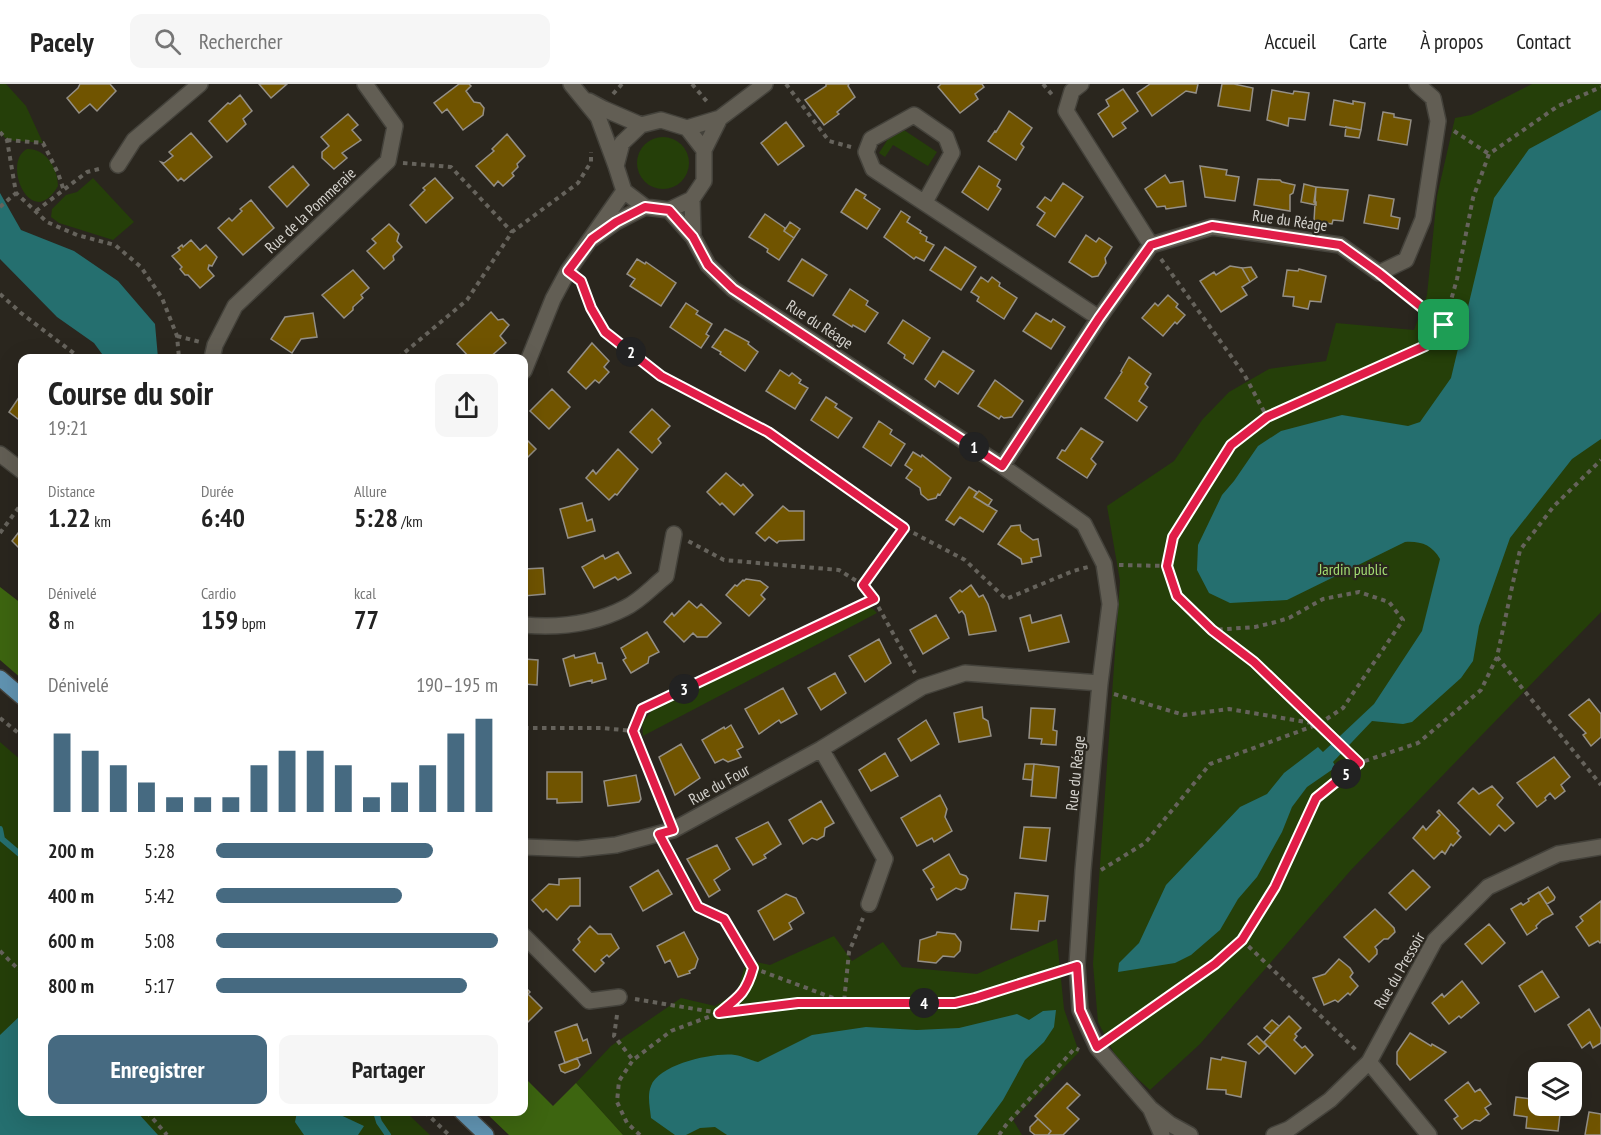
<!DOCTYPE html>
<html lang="fr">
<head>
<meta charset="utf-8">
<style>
  body { margin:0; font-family:"PT Sans Narrow",sans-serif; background:#f6f6f6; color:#222; height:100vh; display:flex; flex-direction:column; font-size:22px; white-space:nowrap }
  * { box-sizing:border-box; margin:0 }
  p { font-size:20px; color:#767676 }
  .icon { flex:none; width:33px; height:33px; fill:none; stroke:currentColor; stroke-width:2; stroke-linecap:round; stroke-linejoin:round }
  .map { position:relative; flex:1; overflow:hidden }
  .drawer { position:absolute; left:18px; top:270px; width:510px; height:762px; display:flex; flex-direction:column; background:#fff; border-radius:12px; box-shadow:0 6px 24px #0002 }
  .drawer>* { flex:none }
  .controls { position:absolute; left:1528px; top:978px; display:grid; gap:12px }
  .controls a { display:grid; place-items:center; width:54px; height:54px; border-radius:12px; background:#fff; box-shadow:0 6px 24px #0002; font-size:30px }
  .pin { position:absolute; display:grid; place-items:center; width:51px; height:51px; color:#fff; margin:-26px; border-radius:12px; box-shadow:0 3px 9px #0006 }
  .km { position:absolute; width:30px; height:30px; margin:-15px; border-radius:50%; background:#222; color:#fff; font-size:16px; line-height:30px; text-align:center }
  .round { display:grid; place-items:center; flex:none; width:63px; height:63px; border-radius:12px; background:#f6f6f6 }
  .summary { display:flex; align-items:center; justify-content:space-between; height:102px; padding:0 30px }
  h1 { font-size:33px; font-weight:700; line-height:45px }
  .metrics { display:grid; grid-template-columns:repeat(3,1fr); gap:9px; height:102px; padding:6px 30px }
  .metrics div { display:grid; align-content:center }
  .metrics b { font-size:26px; font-weight:700 }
  .metrics small { font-size:16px; font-weight:400 }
  .metrics p { font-size:16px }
  .chart { height:168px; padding:12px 30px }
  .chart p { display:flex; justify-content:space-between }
  .chart svg { width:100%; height:108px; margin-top:6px; stroke:#466a81; stroke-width:6 }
  .action { display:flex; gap:12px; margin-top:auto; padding:12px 30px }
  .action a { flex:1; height:69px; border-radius:12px; background:#466a81; color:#fff; font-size:24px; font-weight:700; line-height:69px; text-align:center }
  .action a+a { background:#f6f6f6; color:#222 }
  ul { padding:0 30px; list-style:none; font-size:20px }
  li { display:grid; grid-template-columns:96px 72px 1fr; align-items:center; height:45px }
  li i { height:15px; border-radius:8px; background:#466a81 }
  header { display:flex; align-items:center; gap:36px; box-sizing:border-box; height:84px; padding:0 30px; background:#fff; border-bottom:2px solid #e0e0e0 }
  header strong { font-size:28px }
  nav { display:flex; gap:33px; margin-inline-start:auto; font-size:21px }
  .search { width:420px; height:54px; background:#f6f6f6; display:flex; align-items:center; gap:15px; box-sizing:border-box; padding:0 21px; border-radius:12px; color:#767676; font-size:22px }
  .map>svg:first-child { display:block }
</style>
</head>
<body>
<header>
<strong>Pacely</strong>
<div class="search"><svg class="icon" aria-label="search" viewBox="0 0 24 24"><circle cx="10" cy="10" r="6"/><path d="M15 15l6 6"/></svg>Rechercher</div>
<nav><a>Accueil</a><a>Carte</a><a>À propos</a><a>Contact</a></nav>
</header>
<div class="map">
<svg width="1601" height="1051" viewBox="0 0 1601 1051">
  <rect width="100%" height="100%" fill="#2a261e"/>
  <!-- green -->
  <path fill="#253f09" d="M0,0H6L26,22L43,59L7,56L0,48Z
    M1532,0H1601V528L1351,786L1200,960L1150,1006L1118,977L1098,938L1093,880L1120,497L1107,422L1174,377L1202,336L1229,308L1269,285L1326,277L1336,239L1414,246L1427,211L1437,112L1455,34L1471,31Z
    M904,46L937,68L928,82L893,61L885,73L879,69L888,55Z
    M637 79a26 26 0 1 1 52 0a26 26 0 1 1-52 0Z
    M27,65C46,64 58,85 58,102C31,149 1,78 27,65Z
    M93,94L134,138L113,156L59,139L51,133L52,125L66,111L77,108Z
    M868,524L873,525L877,529L643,652L642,639L653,625Z
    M0,658L22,677V1028H406L430,1051H0Z
    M834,852L852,877L883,858L902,883L977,890L1057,855L1064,925L1079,968L1013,1036L1022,1051H623L576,999L611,962L681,914L715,922L737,908L745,882L752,877L770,881Z"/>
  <!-- forest -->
  <path fill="#3d6510" d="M0,503L22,520V595L0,576Z
    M524,993L553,1022L576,999L623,1051H509L485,1028H524Z"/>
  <!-- water -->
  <path fill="#256f6f" d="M1601,26V355L1572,375L1510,454L1479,542L1473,577L1461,594L1412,638L1403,640L1372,637L1333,678L1336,683L1307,703L1292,723L1282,748L1257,793L1238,815L1220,846L1191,871L1175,879L1118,888L1119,879L1139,859L1166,801L1240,723L1267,710L1284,689L1318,663L1323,668L1374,620L1422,547L1440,475C1432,461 1421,457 1405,458L1287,516L1230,519L1209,509L1197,486L1198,461L1222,411L1234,397L1258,362L1281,347L1342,331L1408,342L1420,338L1451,294L1494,114L1529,65Z
    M0,109L21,146L74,167L118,197L155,240L158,274H105L94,259L57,233L0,175Z
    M1056,926L1054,943L1044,958L1025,976L1003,1016L977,1051H727L715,1043L700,1044L686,1051H675L651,1034C650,1024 647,1011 651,1002C659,980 714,968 735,971C743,972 750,976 758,978L812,951L866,943L917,946L959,944L1017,930L1029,936L1043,927Z
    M22,930V1028H137L158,1051H0V951Z
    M297,1028H334L364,1042L358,1051H304L295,1038Z"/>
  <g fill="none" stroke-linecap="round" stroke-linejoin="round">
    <!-- stream -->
    <path stroke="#256f6f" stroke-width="6" d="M0,745L2,755L22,772
      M376,1028L379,1038L388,1051"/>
  </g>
  <!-- building -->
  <path fill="#705400" stroke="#948f86" stroke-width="1.5" d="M80,0H110L116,7L97,27L90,20L79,29L67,14L78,4Z
    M259,0H287L271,14Z
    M459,0H469L471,2L466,7L474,18L480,19L484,24L483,31L463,46L447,25L442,29L434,19Z
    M849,0L848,2L855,13L837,28L839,30L824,41L805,16L826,2V0Z
    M941,0H982L984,3L975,10L978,15L960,29L938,3Z
    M1150,0H1198L1196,9L1186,7L1152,32L1137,9Z
    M1222,0H1234L1253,4L1250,27L1218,22Z
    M1123,5L1138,27L1122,39L1126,44L1113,53L1098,30L1109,22L1106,16Z
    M1272,6L1293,10L1294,7L1309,9L1305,36L1289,34L1288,42L1267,36Z
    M240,11L252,27L243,35L246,40L227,58L209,37L228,19L230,20Z
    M1334,16L1353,20V17L1365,19L1361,46L1330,41Z
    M1009,27L1032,44L1021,60L1024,63L1016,76L988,57L995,47L996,48Z
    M1383,28L1394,30V33L1411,36L1407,61L1378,56Z
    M348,30L358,41L352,46L361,56L342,69L347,74L334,85L322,74V68L329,62L321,53Z
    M786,38L804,62L778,81L761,59Z
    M1346,43L1361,46L1359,54L1345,52Z
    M191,49L212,73L184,97L181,94L178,97L161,78L164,79L173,72L169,68Z
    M507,50L525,72L517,80L518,83L512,89L514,92L503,102L498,97L494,102L476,82L494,67L492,65Z
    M293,82L309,101L287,123L269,103Z
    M979,82L1000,96L997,102L1001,105L988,126L962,108Z
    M1200,82L1227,86L1226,91L1239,93L1235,117L1205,113Z
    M1165,91L1170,99L1183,97L1186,122L1166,125L1165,122L1157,123L1145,105Z
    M435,94L453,114L426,139L410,121L425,106L423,104Z
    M1258,95L1280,96L1282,98L1295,101L1293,109L1290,111V127L1254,121Z
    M1063,99L1083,113L1055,153L1037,141L1045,129L1037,123L1045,113L1051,117Z
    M1304,100L1316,103L1314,118H1316V121L1301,118Z
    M1316,103L1348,106L1343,137L1333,136L1332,140L1314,137Z
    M856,105L866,111L864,114L880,125L867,145L841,128Z
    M1369,111L1394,115L1391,132L1400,134L1398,145L1364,139Z
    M251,116L274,144L243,171L218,144L229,134L232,137L242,127L240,125Z
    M901,127L910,133L907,138L921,147L920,149L927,153L926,157L934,161L924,177L916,173L914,175L884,153Z
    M765,130L785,144L784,147L794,154L779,176L767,168L768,165L749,153Z
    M790,138L800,145L794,154L784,147Z
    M389,140L399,150L397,157L402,163L393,172L394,176L384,185L367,167L376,159L372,155Z
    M1086,151L1096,158L1099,154L1112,163L1105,174L1106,179L1098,192L1092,193L1069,178Z
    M191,156L200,166L206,161L217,173L212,182L209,181L208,185L214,192L200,204L188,191H185L180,185L182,183L172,172L180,166L178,164L182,161L183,163Z
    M945,163L976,183L961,206L930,186Z
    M637,175L645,180L646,178L676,199L661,222L630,202L635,195L627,190Z
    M802,175L827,191L813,212L788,197Z
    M1230,182L1242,184L1250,198L1242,203L1247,211L1221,228L1200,197L1214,188L1216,191Z
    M1251,183L1257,193L1250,198L1242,184Z
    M1299,185L1326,192L1321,218L1310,217L1308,225L1293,222L1294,213L1283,212L1287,186L1298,187Z
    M353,186L369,204L361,211L363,214L353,223V226L344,234L322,211Z
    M981,193L988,198L992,193L1000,199L999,202L1017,214L1004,235L977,217L979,213L971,208Z
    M850,205L868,217L866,221L878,229L865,248L853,241L852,243L833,231Z
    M1168,211L1178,220L1176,223L1185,231L1177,240L1175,238L1163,252L1142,234L1155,219L1158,222Z
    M686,219L698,227L696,230L712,240L706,250L709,252L701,264L670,243Z
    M491,228L498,236L503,235L509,241L500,252L506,259L489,274H470L457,260Z
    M313,229L317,253L301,255L292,269L271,255L285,233Z
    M1036,229L1051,238L1053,235L1065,243L1051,265L1023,247Z
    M903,236L930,254L913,280L904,274L905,271L888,259Z
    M725,245L749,258L748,260L758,268L745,287L720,270L721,268L712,263Z
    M592,259L609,277L604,283L609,288L599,299L595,296L586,305L568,288Z
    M943,267L974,287L958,310L939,297L935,303L925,295Z
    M1129,273L1151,290L1145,300L1148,303L1139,317L1147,323L1137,337L1105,314L1122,288L1121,287Z
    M780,286L789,292L792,289L801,296L799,299L808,304L795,325L766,307Z
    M995,296L1023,317L1012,333L1004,334L1001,332L999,335L978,322Z
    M552,305L570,323L549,345L530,327Z
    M22,309V338L9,328Z
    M826,313L837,320L835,323L852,334L838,354L811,336Z
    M652,325L670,342L658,355L661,359L652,369L630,348Z
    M879,337L892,346L890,350L905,360L891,382L863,363Z
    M1081,344L1103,358L1091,375L1096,380L1087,394L1057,374L1062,366L1065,367Z
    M524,353L536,365L524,377Z
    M618,365L638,385L617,411L615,410L609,416L586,394L593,386L596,390Z
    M913,368L921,373L922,371L951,394L940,411L938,410L936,414L928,416L921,410L920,404L906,394L912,386L905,381Z
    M726,389L741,402L743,400L753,411L734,431L722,419L720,421L707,408Z
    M969,403L977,408L974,413L997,427L983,448L960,433L954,441L946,436Z
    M979,407L992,416L988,422L974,413Z
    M582,419L587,437L592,435L595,447L568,454L560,425Z
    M783,422L789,427H804V456L779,457L777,459L769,453L765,457L756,449Z
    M1020,441L1021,447L1033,456L1038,455L1041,472L1031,474L1032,478L1022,480L1021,475L998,460L1011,442Z
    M22,444V467L12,457Z
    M618,468L631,489L618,496L615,493L594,504L582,483L603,471L605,475Z
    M543,484L545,510L524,512V485Z
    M746,495L760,497L768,503L761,511L765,515L749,532L726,511L735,501L737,502L743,496L744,497Z
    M971,501L979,513L983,511L988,520L996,547L969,551L965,531L962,527L959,529L950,514L960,506L962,508Z
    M689,517L697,524L701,520L721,539L707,553H697L693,549L684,558L664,538L672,529L674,532Z
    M936,531L949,554L923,570L910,546Z
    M1030,531L1032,539L1061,531L1069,558L1029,567L1020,534Z
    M647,548L659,568L649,573L648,579L631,589L623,576L626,574L621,564Z
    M879,555L891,579L865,598L849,572Z
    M595,569L598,579H602L606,595L592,599V596L570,602L563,575L574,571L575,574Z
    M524,575L538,576L537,601L524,600Z
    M835,589L846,609L821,626L808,604Z
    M783,604L797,630L781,639L779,636L759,650L745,625Z
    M1589,615L1601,630V653L1591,662L1583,651L1586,649L1569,631Z
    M982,623L983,634L988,637L991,652L959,658L954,629Z
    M1031,624L1055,625L1053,646L1057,647L1056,661L1041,660L1042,655L1029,654Z
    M926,636L939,660L911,677L898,655Z
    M731,641L743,663L737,666L741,673L728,678L723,675L715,679L702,656L724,643L725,645Z
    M681,660L700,694L675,711L659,673Z
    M885,669L898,692L871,707L859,686Z
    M1554,673L1570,693L1561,701L1565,707L1555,715L1550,709L1545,714L1546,716L1537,723L1517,699Z
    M1025,680H1034L1032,696L1023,695Z
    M1034,680L1059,683L1056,714L1031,712Z
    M547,688H582V718L557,719V715H547Z
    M636,691L641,715L639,718L608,722L604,697Z
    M1492,702L1503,714L1497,721L1514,739L1505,747L1499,741L1490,751L1458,719L1473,704L1479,710Z
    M940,711L947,725L945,733L952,747L934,758L932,754L917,762L901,734Z
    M821,717L834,739L825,744L824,752L817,756L812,754L803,760L789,736Z
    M1439,726L1459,747L1457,749L1461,753L1453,762L1451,760L1445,770L1442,767L1434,775L1413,754L1423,742L1426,746L1440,731L1437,728Z
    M768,738L781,760L764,771L766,774L753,781L736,754Z
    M1024,743L1050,744L1046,777L1020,774Z
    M717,761L730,785L714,796L720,806L709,813L687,775Z
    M949,770L960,790L966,792L968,795L965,804L961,806L956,804L937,816L931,805L934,803L923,786Z
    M658,786L672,810L643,827L630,803Z
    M1413,786L1430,803L1406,826L1389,809Z
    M580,794V822H570L557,836L546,825L543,828L532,816L549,800L559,801V795Z
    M1548,803L1555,813L1554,816L1547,820L1539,809Z
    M1539,808L1553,830L1542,836L1536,842L1537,844L1527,851L1511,825L1521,819L1523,821L1529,817L1528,815Z
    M1015,809L1048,812L1045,837H1039L1038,847L1011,845Z
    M786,810L796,814L804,829L789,839L792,845L774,856L758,827Z
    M1601,817V858L1600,859L1598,857L1589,862L1576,843L1583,837L1580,833Z
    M1375,825L1394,844L1395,848L1388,855H1384L1375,863L1377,866V870L1369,878L1344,853Z
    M1489,840L1505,859L1482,880L1465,860Z
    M590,842L598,850H611L619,864L609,873L607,871L601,876L604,879L595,888L573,866L580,858L578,855Z
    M684,848L698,875L695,884L689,887L690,889L678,893L670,876L665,879L657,862Z
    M937,848L955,850L961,858L960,867L954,873L943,872L936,879L918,877L920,856L936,851Z
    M1339,875L1350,884L1353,889L1350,893L1358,902L1350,911L1348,909L1338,918L1335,916L1324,921L1313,894L1325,890Z
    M1542,887L1559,913L1535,928L1519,902Z
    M1462,897L1479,919L1461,934L1459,932L1449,940L1432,919L1442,910L1444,913Z
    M524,902L530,908L528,910L542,924L526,940L524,938Z
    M1589,925L1601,945V959L1593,964L1590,958L1582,964L1568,941Z
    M1289,932L1301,944L1295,950L1297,952L1294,956L1302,964L1305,962L1313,971L1295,990L1264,958Z
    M1272,936L1279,942L1271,950L1264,944Z
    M577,940L583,957L587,955L591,969L565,979L555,948Z
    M1410,949L1431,962L1432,960L1446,968L1410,996L1397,980V968Z
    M1257,952L1267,962L1259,970L1248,960Z
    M1222,973L1246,978L1241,1013L1226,1010V1006L1207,1005L1211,974L1221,976Z
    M577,974L580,981L578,984L565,989L561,987L559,981Z
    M1468,998L1475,1008L1480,1005L1491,1020L1485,1024L1489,1030L1480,1037L1475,1036L1462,1045L1454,1035L1458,1032L1445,1016Z
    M1067,999L1080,1011L1067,1024L1079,1035L1063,1051H1048L1051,1047L1035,1032Z
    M1516,1013L1539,1016V1022H1561L1558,1047L1526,1044L1527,1033L1514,1031Z
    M1589,1028L1601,1030V1051H1585Z
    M1038,1035L1051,1047L1048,1051H1035L1030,1047V1043Z"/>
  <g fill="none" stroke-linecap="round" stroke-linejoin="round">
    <!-- minor casing -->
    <g stroke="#44423b" stroke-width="18">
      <path id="minor" d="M571,0L598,33L616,82
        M1081,0L1072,7L1066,27L1151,161
        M589,17L604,25L641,41
        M687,44L720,34
        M704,66L720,34L765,0
        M118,81L134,56L200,0
        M692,115L693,153
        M925,118L952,69L946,53L914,31L871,55L866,68L873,85L1099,234
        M669,126L693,153L708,181L733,205L1002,382L1084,440L1104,480L1110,520L1100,599L1083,786L1077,881L1080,926L1097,963L1150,1024L1170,1040L1190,1051
        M592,155L616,138L645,123L669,126L692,115L704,97V66L687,44L661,36L641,41L622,59L616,82L624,107L645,123
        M212,274L215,261L235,222L388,77L395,42L365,0
        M524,287L553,215L568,187L624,107
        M0,370L22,387
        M1002,382L1099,234L1151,161L1212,143L1340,161L1379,189L1406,176L1423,135L1438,37L1433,14L1417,0
        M524,541C557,544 594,540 625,524C640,517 653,502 666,492L674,450
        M821,665L885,775L869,820
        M524,763L578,765L616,761L673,746L821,665L922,603L965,589L1100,599
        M524,852L589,917L619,913
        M1369,978L1429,1051
        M1151,1026L1162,1051
        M1274,1051L1289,1045L1330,1016L1369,978L1435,856L1488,803L1558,770L1601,763"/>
    </g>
    <!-- major casing -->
    <g stroke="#44423b" stroke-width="18">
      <path id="major" d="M0,594L22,613
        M462,1028L486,1051"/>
    </g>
    <!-- path -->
    <path stroke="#66635c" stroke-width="4" stroke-dasharray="4.5 4.5" stroke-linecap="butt" d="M692,0L709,20
      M786,0L829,57L851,63
      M1043,0L1054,13
      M613,10L622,0
      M1454,47L1489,70
      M0,48L7,56L16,109L47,138L77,151L115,161L141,183L162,214L177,252L179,274
      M7,56L43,59L58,89L64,107
      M403,79L451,83L512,148
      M0,123L16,109
      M36,127L87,88L103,84
      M1161,175L1244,290L1267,333
      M582,199L591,224L605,248L661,292L768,348L904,444
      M1393,200L1444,241
      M0,210L21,229L80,274
      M177,252L200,258
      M398,274L467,216L512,148L578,99L591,78V68
      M0,449L22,419
      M1119,481L1167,482
      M863,501L904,444L965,476L1006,515L1073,487L1088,483
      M874,515L915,589
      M1497,573L1601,701
      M1114,610L1184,631L1229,625L1318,640
      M0,634L22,652
      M524,644H602L633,647
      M1359,679L1254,578L1212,546L1177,512L1167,482L1173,453L1231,361L1267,333L1425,262L1444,241L1457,195L1473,114L1489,70L1558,22L1601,3
      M667,730L633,647L643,625L874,515L863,501L839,486L724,476L688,457
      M1101,786L1145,759L1210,680L1319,640L1343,624L1403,536L1389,518L1359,508L1323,515L1289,534L1272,539L1255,543L1213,546
      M1242,856L1356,966
      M0,867L22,889
      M753,884L844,918L849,868L863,834
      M635,915L719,929C739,913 746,909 753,884L724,835L698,823L667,764
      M617,931L614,952L633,976
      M1110,955L1215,880L1242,856L1275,803L1316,714L1359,679L1418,659L1481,606L1497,573L1520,466L1554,422L1601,376
      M147,1028L167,1051
      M425,1028L449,1051
      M640,1051L627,1039L617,1018L619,997L633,976L671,947L719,929L798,919H955L1060,887
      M999,1051L1006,1041L1075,964L1079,966"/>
    <!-- minor -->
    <use href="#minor" stroke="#625e54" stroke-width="15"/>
    <!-- major -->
    <use href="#major" stroke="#6093b1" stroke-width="15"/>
  </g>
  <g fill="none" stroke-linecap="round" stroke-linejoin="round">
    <!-- route casing -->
    <g stroke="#fff" stroke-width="12">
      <path id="route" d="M645,123L669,126L693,153L708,181L733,205L1002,382L1099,234L1151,161L1212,142L1340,161L1379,189L1444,241L1425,262L1267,333L1231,361L1173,453L1167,482L1177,512L1212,546L1254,578L1359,679L1316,714L1275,803L1242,856L1215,880L1097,963L1080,926L1077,882L975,914L955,919H798L719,929C739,913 746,909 753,884L724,835L698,823L659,750L673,746L633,647L642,625L874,515L863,501L904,444L768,348L661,292L605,248L591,224L581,197L568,187L592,155L616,138Z"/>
    </g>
    <!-- route -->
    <use href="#route" stroke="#e11d48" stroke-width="8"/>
  </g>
  <g text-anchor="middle" stroke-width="4.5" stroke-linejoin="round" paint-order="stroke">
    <!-- street labels -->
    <g font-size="16" fill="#d4d2cd" stroke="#2a261e">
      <text transform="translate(310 126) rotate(-43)" y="6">Rue de la Pommeraie</text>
      <text transform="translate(1290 136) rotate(8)" y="6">Rue du Réage</text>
      <text transform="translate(820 240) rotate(33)" y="6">Rue du Réage</text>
      <text transform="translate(1075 689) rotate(-84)" y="6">Rue du Réage</text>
      <text transform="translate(719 700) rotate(-29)" y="6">Rue du Four</text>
      <text transform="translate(1399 886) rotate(-60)" y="6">Rue du Pressoir</text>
    </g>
    <!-- park labels -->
    <g font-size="16" fill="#a3dc72" stroke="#2a261e">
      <text x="1353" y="491">Jardin public</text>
    </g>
  </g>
</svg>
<div class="controls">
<a><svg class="icon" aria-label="layers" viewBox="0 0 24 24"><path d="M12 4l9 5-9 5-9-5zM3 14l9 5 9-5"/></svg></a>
</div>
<div class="pin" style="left:1444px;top:241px;background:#1e9e55"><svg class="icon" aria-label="arrive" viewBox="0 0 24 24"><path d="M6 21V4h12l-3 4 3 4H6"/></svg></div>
<b class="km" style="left:974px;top:363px">1</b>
<b class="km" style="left:631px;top:268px">2</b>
<b class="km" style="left:684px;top:605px">3</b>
<b class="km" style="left:924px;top:919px">4</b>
<b class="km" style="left:1346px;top:690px">5</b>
<section class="drawer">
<div class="summary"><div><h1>Course du soir</h1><p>19:21</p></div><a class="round"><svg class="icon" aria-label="share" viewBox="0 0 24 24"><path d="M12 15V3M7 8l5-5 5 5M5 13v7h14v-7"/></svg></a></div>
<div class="metrics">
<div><p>Distance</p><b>1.22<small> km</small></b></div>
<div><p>Durée</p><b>6:40</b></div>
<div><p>Allure</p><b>5:28<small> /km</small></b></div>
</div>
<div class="metrics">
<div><p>Dénivelé</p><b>8<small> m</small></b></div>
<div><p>Cardio</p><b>159<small> bpm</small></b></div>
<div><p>kcal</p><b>77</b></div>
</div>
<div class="chart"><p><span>Dénivelé</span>190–195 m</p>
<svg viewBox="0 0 160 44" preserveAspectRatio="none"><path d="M5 44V12M15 44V19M25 44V25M35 44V32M45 44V38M55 44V38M65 44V38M75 44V25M85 44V19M95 44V19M105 44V25M115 44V38M125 44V32M135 44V25M145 44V12M155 44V6"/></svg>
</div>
<ul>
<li><b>200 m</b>5:28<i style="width:77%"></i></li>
<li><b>400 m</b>5:42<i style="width:66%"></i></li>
<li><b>600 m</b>5:08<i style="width:100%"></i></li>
<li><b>800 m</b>5:17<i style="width:89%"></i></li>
</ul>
<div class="action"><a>Enregistrer</a><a>Partager</a></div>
</section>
</div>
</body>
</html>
